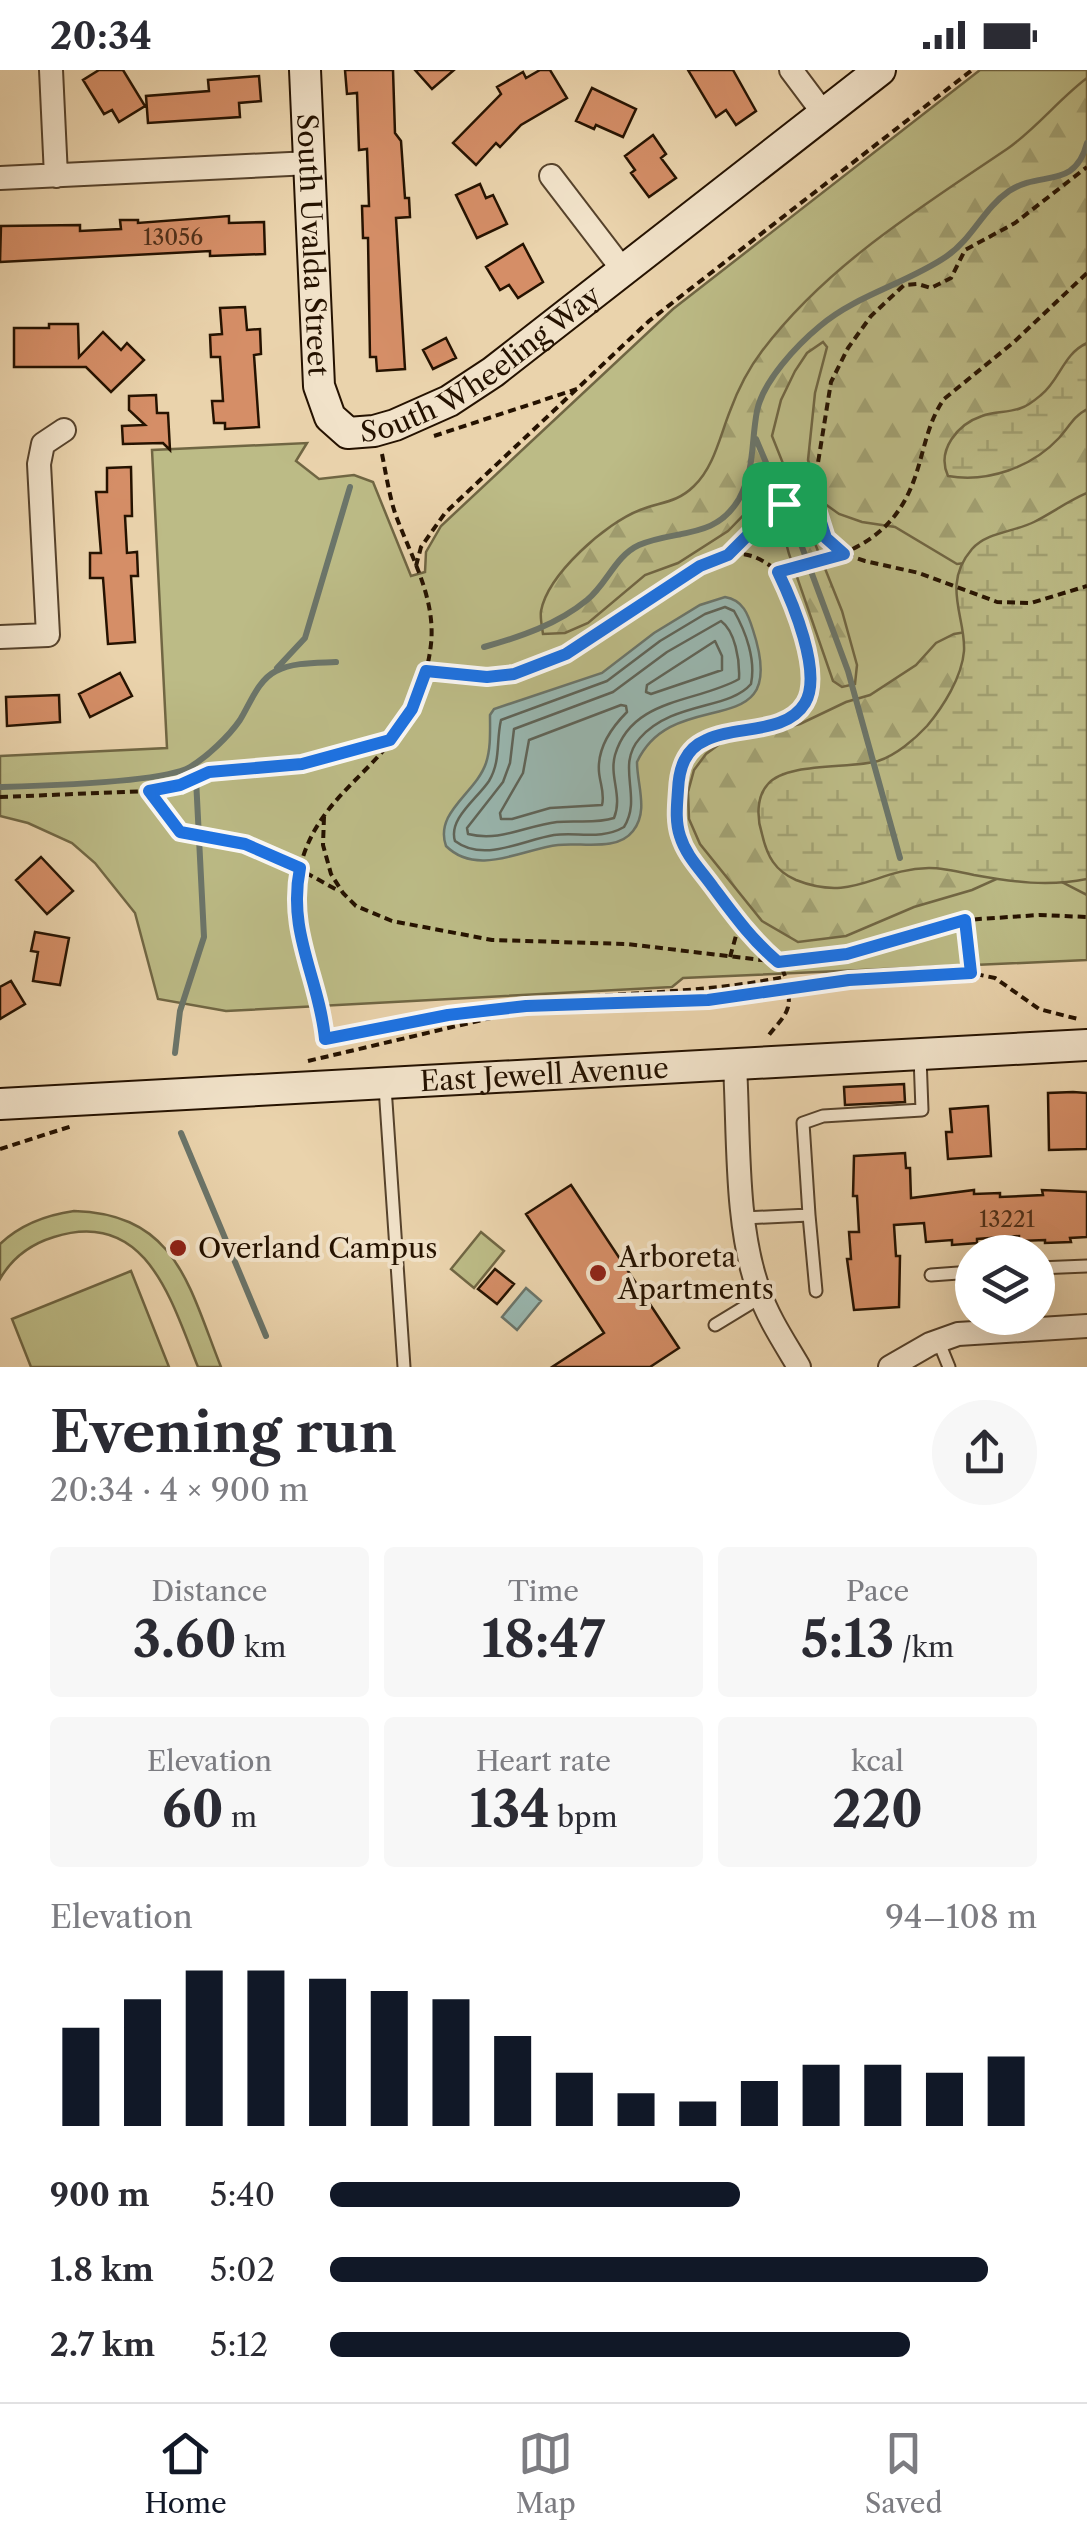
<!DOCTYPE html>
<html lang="en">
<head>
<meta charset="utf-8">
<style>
  body { margin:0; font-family:"Libre Caslon Text",serif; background:#f7f7f7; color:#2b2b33; height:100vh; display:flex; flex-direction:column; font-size:38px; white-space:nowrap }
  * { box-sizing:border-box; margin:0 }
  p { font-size:32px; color:#7c7c81 }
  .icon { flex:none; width:55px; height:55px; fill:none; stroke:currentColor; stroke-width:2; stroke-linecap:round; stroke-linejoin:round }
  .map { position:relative; height:1297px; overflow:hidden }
  .drawer { display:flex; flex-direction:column; background:#fff; flex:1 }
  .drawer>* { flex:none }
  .controls { position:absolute; left:955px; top:1165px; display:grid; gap:20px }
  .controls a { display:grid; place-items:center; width:100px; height:100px; border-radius:50%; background:#fff; box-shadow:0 10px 40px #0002; font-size:50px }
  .pin { position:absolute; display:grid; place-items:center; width:85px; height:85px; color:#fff; margin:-42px; border-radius:20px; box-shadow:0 5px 15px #0006 }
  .round { display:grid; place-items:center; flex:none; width:105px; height:105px; border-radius:52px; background:#f7f7f7 }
  .summary { display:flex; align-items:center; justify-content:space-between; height:170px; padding:0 50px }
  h1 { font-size:55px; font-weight:700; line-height:75px }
  .stats { display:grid; grid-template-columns:repeat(3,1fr); gap:15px; height:170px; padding:10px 50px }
  .stats div { display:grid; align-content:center; border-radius:10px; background:#f7f7f7; text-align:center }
  .stats b { font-size:50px; font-weight:700 }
  .stats small { font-size:28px; font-weight:400 }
  .stats p { font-size:28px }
  .chart { height:280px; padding:20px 50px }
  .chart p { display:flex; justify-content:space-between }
  .chart svg { width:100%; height:180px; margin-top:10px; stroke:#111827; stroke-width:6 }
  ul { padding:0 50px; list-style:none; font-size:32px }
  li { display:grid; grid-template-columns:160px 120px 1fr; align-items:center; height:75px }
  li i { height:25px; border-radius:12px; background:#111827 }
  .status { display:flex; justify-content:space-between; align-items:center; height:70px; padding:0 50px; background:#fff; direction:ltr }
  .status svg { height:28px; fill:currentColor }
  .menu { display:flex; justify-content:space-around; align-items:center; height:140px; border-top:2px solid #e1e1e2; background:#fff; font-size:28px; color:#7c7c81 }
  .menu a { display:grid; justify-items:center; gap:5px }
  .menu .current { color:#111827 }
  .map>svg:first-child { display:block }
</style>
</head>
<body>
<div class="status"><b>20:34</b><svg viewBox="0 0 49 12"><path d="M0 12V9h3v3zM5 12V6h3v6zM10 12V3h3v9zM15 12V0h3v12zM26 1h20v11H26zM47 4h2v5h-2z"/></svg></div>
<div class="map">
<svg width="1087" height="1297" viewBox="0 0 1087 1297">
  <defs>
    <pattern id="forest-firs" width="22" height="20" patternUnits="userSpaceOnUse" patternTransform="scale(2.5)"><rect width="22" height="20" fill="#bcbb86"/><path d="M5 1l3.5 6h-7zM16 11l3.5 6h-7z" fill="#a1a072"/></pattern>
    <pattern id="wetland-marsh" width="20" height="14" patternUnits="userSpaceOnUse" patternTransform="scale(2.5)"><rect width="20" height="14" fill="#bcbb86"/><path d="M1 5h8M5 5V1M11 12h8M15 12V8" fill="none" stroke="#a1a072"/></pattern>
  </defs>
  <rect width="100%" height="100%" fill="#ead3ac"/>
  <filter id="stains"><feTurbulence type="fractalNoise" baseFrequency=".002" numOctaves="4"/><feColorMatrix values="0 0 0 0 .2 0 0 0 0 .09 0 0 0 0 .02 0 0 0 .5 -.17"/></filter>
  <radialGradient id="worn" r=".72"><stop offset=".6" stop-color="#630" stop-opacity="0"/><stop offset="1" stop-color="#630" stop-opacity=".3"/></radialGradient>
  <!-- green -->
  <path fill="#bcbb86" stroke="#706643" stroke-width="2.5" d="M980,0H1087V890L683,908L672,917L226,941L158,929L135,843L95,793L72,773L28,753L0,746V686L167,678L152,380L307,373L296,391L319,409L354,405L373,412L411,506L425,502L426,482L441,456L673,239Z
    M74,1141C177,1144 189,1217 221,1297H198C172,1233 147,1137 54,1167C31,1174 12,1188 0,1209V1174C21,1154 46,1145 74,1141Z
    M481,1162L504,1181L474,1218L451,1199Z
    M131,1201L169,1297H31L12,1249Z"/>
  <!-- forest -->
  <path fill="url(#forest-firs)" stroke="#706643" stroke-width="2.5" d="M1087,8V449L982,491L957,494L895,457L862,452L839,444L821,431L808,390L815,323L827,277L823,272L807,283L795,301L781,330L772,366L842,541L857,595L855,614L842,617L833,611L789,484L775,432L767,426L761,427L728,461L678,493L645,505L588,553L565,563L543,564C542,557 540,548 541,541C548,504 606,453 640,440C660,432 677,433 694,416C714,397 720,366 730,341C737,322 749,298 762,281C827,195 920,138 1007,79C1036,59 1059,29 1087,8Z
    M1087,542V825L1052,807L1003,806L972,820L914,837L846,866L798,872L762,851L700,774L689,749L688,722L694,700L706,684L721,673L800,654L846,632L870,625L916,595L936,573L954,564Z"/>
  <!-- wetland -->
  <path fill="url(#wetland-marsh)" stroke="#706643" stroke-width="2.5" d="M1087,273V339C1074,346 1069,357 1059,368C1032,397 988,413 948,406C936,380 958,354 982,346C995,341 1009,343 1021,338C1028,336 1035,330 1041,325C1060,310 1063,284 1087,273Z
    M1087,423V809C1048,817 1013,812 974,805C960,802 944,798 929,798C875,799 854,833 796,810C775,801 767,786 762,764C757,749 756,727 768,714C787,692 850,699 878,691C896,685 915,669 927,656C943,637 962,607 964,581C966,547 941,515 972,479C987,462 1014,462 1034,452C1052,443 1068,431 1087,423Z"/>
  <!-- water -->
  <path fill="#99b7b0" stroke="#6b756a" stroke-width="2.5" d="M725,527C743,530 748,544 753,560C792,679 675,611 637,692C637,715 649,741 633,761C617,782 581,772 558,775C523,779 477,807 446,776C434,742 476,723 486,693C491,678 490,661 490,645L494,639L602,603L654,563L700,535Z
    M526,1218L541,1231L517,1260L502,1247Z"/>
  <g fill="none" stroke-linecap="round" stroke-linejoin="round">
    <!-- shore -->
    <path stroke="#5f6458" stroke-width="2.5" d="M725,537L734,541C746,562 756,590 751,614C729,640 673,631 640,668C615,696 643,727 624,757C602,770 577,762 554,765C523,770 484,793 455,771C448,749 477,729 489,711C501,691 496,671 501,650L607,611L660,571L705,544Z
      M721,551C735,561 740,590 739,609C697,633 632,627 615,685C609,707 623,726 614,748C595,754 577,750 557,752C525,756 500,772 468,764L467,758L503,712L510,693L514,659L613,622L667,582Z
      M715,571L722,586V600L651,624L646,622L647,615Z
      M621,635L626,636L627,642C611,658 597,678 599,702C600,714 605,723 602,735L550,738L512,749H501L500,743L523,703L529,670Z"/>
    <!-- stream -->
    <path stroke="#6b756a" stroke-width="6" d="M756,369L802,477L848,601L900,788
      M484,577C520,567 558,554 587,530C607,514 615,486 639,475C676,459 715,470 739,429C755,400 751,372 757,341C763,311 797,275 820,256C856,225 908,213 947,186C973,168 983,139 1009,121C1041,100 1075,120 1087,73
      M277,598L305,568L350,417
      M0,717C38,716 162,713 190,697C207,687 229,666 240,650C250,634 258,610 276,601C294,592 316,593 336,592
      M175,983L180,941L204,867L196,709L192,696
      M181,1063L266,1266"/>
  </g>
  <!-- building -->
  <path fill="#d58e67" stroke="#251200" stroke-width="2.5" d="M99,0H123L145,36L119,52L112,40L104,44L83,10Z
    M345,0H393L395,63L401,71L405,128H409L410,147L396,148L405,299L377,301L376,287H370L368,168H363L362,136H369L367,79L359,80L357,23L347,24Z
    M415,0H454L432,19Z
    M540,0H550L567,28L521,55L500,77L496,73L476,95L453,73L501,24L497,17L523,2L526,8Z
    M688,0H733L756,41L736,55L726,40L716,47Z
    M259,6L261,31L239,33L240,47L148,53L146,26L209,21L208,10Z
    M592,18L636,39L623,67L596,55L594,59L576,51Z
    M653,65L666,84L661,88L676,108L649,127L631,103L635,100L625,86Z
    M480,114L486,128L493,125L507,154L477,168L456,125Z
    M229,146V153L264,152L265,184L210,186V181L0,192L1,156L80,155V161L121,159L120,150H138V153Z
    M523,174L543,212L518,228L509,215L500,220L486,197Z
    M245,237L247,260L260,259L261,284L254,285L259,357L225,359V353H214L212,331H223L220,287H211L210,265L222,264L220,238Z
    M49,254H78L79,287L103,262L121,280L127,273L144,290L111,322L86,297H14V258H49Z
    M446,268L456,288L433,299L423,280Z
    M156,325L157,343H168L170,380L163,373L123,374L122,356L145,355L129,340V326Z
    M131,397L132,446H125L127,483L137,482L138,506H131L135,572L108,574L103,508H90V483H101L96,422H107V398Z
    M120,603L132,626L90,647L79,624Z
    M59,625L60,652L7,656L6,627Z
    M41,787L73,821L47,844L16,810Z
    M35,862L69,868L60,915L33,911L38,882L31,881Z
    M11,911L25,934L0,949V917Z
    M904,1014L905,1032L845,1035L844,1017Z
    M1073,1022L1087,1023V1079L1049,1080L1048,1023Z
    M988,1036L991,1086L948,1089L946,1062H952L950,1039Z
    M905,1083L906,1098H910L911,1128L974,1120V1124L1000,1123V1127L1043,1125L1042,1120L1087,1122V1167L1070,1168L1071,1172L1045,1173V1170L1019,1171V1166L977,1169V1173L952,1175V1170L926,1172L924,1153L894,1155L896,1186H900L899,1237L854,1240L847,1189H851L849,1162H859L857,1126H853L854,1086Z
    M571,1115L679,1278L650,1297H552L604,1263L526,1144Z
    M495,1199L514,1214L497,1234L478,1219Z"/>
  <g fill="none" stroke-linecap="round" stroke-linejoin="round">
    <!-- lane casing -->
    <g stroke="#56422b" stroke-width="15">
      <path id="lane" d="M385,1017L404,1297
        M809,1145L816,1221
        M744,1148L809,1145L803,1053L823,1046L922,1040L920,987
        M1038,1198L1087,1196
        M931,1205L972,1202
        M715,1255L761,1227
        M938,1270L949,1297"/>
    </g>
    <!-- street casing -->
    <g stroke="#56422b" stroke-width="26">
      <path id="street" d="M51,0L56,106
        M791,0L824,44
        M551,106L623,200
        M0,108L310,93
        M0,567L48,565L39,394L43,374L64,360
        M735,996C739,1064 735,1157 759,1221C768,1248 785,1273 799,1297
        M890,1297L930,1274L958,1264L1087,1256"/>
    </g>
    <!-- secondary casing -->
    <g stroke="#251200" stroke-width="34">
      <g id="secondary">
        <path id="s1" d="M305,0L319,316L330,347L348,363L374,361L395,355L449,331L493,302L880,0"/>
        <path id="s2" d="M0,1034L1087,975"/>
      </g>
    </g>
    <!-- path -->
    <path stroke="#251200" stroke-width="4" stroke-dasharray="8 5" stroke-linecap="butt" d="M434,366L577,319
      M382,384C386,404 389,424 395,443C410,485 436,527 431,574C428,601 419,629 405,652C367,712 308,733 297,814C289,869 320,916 325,969L448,945L529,936
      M811,418L826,468L844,484L865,491L919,503L997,532L1031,533L1087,516
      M730,482L768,445L810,417L817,399L831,312L848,278L871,246L904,215L918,214L931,218L951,208L965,180L1015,153L1087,97
      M416,496L421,477L445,443L649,251L972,0
      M778,501C839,489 891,474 914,410C924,383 927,353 944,329L1014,272L1087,203
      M426,601C465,608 504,611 541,596C595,574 688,485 736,484C753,483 765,492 778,501C800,546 841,639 768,655C745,660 715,660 695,676C677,690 677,718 677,739C676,774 696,792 715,819C726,835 737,853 751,868C759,876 772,883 779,893C786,904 791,924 788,937C785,949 773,958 767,968
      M150,723L181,762L245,774L279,788L339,821
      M0,727L149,721L180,715L209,703L302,694L388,671
      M324,747L323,775L331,804L343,823L356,836L392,851L492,870L627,874L778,892L847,884L965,850L1039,845L1087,847
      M965,850L971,903
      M730,887L739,855
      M476,940C578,920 682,928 784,907
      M308,991L546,935L708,930L849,910L932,905L971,903L995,908L1039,939L1078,949
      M0,1079L72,1056"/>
    <!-- lane -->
    <use href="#lane" stroke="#f1e2c9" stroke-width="11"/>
    <!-- street -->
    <use href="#street" stroke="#f1e2c9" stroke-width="22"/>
    <!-- secondary -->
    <use href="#secondary" stroke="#f1e2c9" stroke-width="30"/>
  </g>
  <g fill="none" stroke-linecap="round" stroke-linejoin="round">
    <!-- route casing -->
    <g stroke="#fff" stroke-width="20">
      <path id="route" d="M810,417L826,468L844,484L778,502C792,531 823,603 805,633C786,665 735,655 706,670C685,679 679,698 678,720C677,735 675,751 680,766C686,786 701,800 713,817C734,845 751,869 778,892L847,884L965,850L971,903L849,910L708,930L526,936L448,945L325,969C319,907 287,863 300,798L245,774L180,762L149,721L180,715L209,702L302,694L390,670L412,639L426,601L487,607L514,604L566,584L700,496L728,485L768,445Z"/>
    </g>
    <!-- route -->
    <use href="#route" stroke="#1a73e8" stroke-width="12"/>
  </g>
  <!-- markers -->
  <g fill="#8f2418" stroke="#f1e2c9" stroke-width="4">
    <circle cx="178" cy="1178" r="10"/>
    <circle cx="598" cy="1203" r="10"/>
  </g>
  <g text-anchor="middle" stroke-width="8" stroke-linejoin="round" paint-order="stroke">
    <!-- number labels -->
    <g font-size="22" fill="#51311a">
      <text x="173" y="175">13056</text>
      <text x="1007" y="1157">13221</text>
    </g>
    <!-- street labels -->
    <g font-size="28" fill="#251200" stroke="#f1e2c9">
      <text dy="10" stroke="none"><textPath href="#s1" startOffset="175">South Uvalda Street</textPath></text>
      <text dy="10" stroke="none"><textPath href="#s1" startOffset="525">South Wheeling Way</textPath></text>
      <text dy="10" stroke="none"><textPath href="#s2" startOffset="545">East Jewell Avenue</textPath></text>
    </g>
    <!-- poi labels -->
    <g font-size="28" fill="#251200" stroke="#f1e2c9" text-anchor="start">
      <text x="198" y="1188">Overland Campus</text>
      <text x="618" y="1197">Arboreta<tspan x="618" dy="32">Apartments</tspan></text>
    </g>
  </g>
  <rect width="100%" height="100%" filter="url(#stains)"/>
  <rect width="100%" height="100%" fill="url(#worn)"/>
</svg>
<div class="controls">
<a><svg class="icon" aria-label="layers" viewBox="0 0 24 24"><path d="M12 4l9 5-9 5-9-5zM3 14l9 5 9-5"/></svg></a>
</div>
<div class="pin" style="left:784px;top:434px;background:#1e9e55"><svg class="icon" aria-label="arrive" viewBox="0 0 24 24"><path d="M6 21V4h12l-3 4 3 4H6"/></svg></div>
</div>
<section class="drawer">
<div class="summary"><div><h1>Evening run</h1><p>20:34 · 4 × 900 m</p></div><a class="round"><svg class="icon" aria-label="share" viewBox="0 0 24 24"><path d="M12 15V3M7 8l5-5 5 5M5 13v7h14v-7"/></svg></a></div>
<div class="stats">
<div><p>Distance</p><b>3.60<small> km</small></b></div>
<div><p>Time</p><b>18:47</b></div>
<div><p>Pace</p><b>5:13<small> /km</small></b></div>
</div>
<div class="stats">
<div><p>Elevation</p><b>60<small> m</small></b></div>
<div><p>Heart rate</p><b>134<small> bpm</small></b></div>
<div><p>kcal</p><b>220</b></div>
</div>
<div class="chart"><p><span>Elevation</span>94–108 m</p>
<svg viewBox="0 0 160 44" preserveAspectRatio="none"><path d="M5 44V20M15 44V13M25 44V6M35 44V6M45 44V8M55 44V11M65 44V13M75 44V22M85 44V31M95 44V36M105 44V38M115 44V33M125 44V29M135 44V29M145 44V31M155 44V27"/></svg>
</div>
<ul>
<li><b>900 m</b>5:40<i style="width:58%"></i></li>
<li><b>1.8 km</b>5:02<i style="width:93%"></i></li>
<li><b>2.7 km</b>5:12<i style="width:82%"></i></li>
</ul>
</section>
<nav class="menu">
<a class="current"><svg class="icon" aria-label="home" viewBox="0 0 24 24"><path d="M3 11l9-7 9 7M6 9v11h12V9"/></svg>Home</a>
<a><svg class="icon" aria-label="map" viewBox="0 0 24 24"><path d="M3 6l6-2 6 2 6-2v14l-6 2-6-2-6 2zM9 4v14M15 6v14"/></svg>Map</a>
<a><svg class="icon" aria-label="saved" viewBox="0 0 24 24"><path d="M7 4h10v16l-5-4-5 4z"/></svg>Saved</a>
</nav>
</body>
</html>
